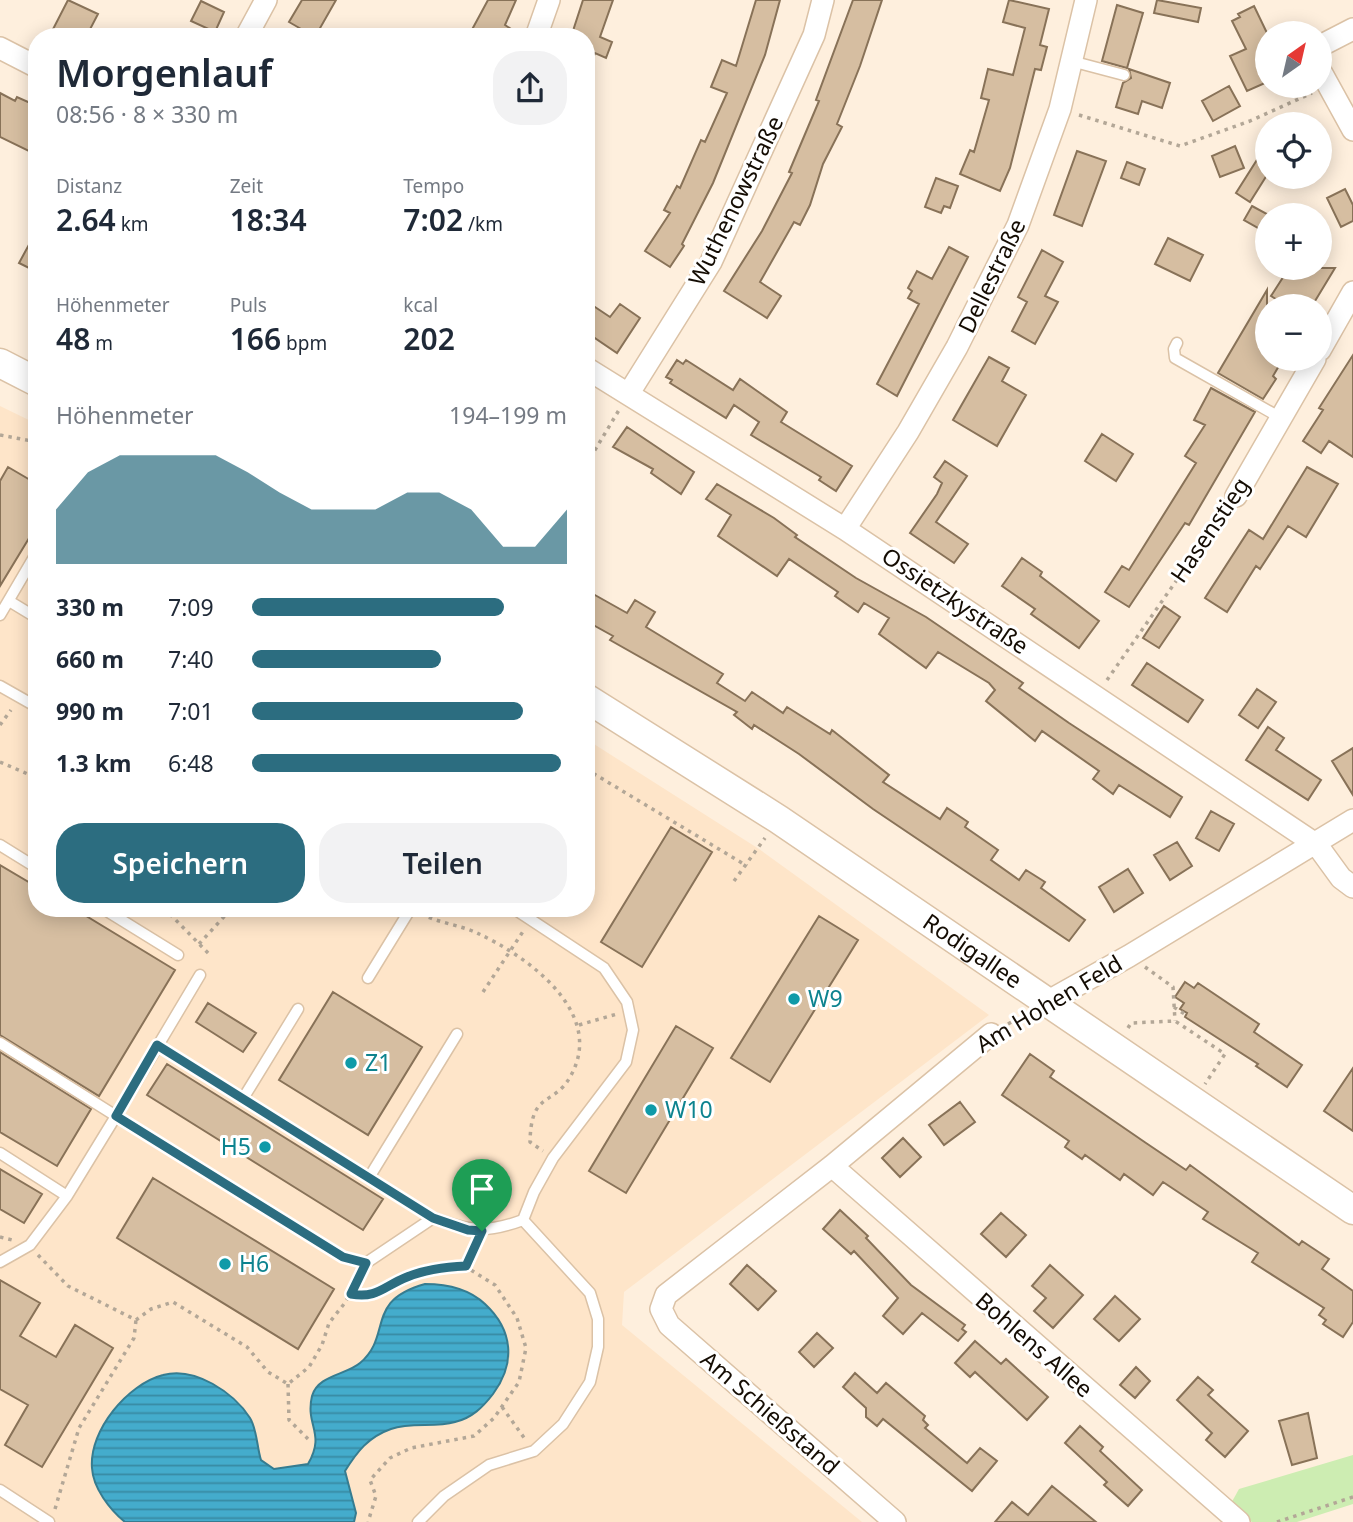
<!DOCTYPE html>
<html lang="de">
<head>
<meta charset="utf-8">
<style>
  body { margin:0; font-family:"Noto Sans",sans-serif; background:#f2f2f3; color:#1f2937; height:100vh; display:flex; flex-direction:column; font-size:26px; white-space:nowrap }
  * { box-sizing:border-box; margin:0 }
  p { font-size:23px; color:#747a83 }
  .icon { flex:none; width:38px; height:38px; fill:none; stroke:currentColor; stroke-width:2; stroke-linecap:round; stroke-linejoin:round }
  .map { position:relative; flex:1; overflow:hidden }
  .sheet { position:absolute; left:28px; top:28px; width:567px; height:889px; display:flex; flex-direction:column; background:#fff; border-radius:28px; box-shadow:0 4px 18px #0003 }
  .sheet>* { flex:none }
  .needle { width:46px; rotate:34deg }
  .fabs { position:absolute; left:1255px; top:21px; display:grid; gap:14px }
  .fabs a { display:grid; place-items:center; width:77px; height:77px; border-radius:50%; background:#fff; box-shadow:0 4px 18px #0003; font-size:35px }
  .pin { position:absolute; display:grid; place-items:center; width:60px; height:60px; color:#fff; margin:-72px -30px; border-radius:50% 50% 50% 0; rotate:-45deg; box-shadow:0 0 7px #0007 }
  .pin .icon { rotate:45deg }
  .round { display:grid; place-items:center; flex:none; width:74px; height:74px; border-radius:28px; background:#f2f2f3 }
  .headline { display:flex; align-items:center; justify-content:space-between; height:119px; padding:0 28px }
  h1 { font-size:38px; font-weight:600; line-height:52px }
  .metrics { display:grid; grid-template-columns:repeat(3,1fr); gap:10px; height:119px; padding:7px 28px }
  .metrics div { display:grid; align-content:center }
  .metrics b { font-size:30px; font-weight:600 }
  .metrics small { font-size:19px; font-weight:400 }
  .metrics p { font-size:19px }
  .chart { height:196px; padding:14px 28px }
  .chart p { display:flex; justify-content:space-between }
  .chart svg { width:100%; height:126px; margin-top:7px; fill:#2c6d80; opacity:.7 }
  .action { display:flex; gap:14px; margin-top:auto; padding:14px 28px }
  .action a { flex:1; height:80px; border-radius:28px; background:#2c6d80; color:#fff; font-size:28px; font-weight:600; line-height:80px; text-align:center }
  .action a+a { background:#f2f2f3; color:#1f2937 }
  ul { padding:0 28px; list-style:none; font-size:23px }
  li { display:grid; grid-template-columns:112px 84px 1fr; align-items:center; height:52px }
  li i { height:18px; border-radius:9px; background:#2c6d80 }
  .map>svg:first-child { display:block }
</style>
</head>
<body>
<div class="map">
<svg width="1353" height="1522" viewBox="0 0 1353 1522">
  <defs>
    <pattern id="water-rules" width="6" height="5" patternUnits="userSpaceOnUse" patternTransform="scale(1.75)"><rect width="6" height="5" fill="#44accc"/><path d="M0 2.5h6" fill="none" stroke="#388aa3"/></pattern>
  </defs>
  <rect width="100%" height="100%" fill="#feefdd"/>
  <!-- built -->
  <path fill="#fee5c9" d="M0,406L37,424V908H586V739L759,849L989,1015L624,1292L622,1325L862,1522H0Z"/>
  <!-- green -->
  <path fill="#cdedb2" d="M1353,1455V1504L1297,1522H1252L1229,1507L1239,1489Z"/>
  <!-- water -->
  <path fill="url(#water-rules)" stroke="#367c90" stroke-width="2" d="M425,1284C447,1284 468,1288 485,1304C513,1330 516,1363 493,1394C483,1407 472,1418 455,1422C435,1428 412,1422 391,1429C368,1437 357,1452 345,1471L356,1513L354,1522H125C110,1510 93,1488 92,1468C89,1430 128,1384 163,1375C195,1366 234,1393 250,1418C257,1429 257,1448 261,1460L274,1469L308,1464C326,1433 305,1426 312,1396C318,1375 346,1375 360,1363C393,1335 364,1301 425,1284Z"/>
  <!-- building -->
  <path fill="#d6bea1" stroke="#887258" stroke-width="2" d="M68,0L98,14L86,37H49Z
    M302,0H336L315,37L289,22Z
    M488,0H516L505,25L523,37H468Z
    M583,0H613L600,37L612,42L606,58L595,53L589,70L586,69V37H571Z
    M756,0H780L765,55L713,183L682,244L684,246L670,267L645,251L670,213L664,210L677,186L680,188L701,140L705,142L727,93L711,87L722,60L736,66Z
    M853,0H882L860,66L837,124L842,127L823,164L810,205L800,225L794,222L760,282L781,296L767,318L724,291L762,231L792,173L789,172L819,101L816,100Z
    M1009,0L1049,9L1040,45L1047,47L1041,70L1035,69L1010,168L1000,191L960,174L970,150L974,152L989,100L981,98L988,69L1013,75L1025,28L1003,22Z
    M1157,0L1201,8L1198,22L1154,13Z
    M201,1L224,12L215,32L191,21Z
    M1117,5L1143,13L1127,68L1102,61Z
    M1254,6L1267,33V66L1258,70L1265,83L1247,91L1230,56L1246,49L1232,21L1240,17L1238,14Z
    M1129,69L1170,83L1162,108L1142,101L1138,114L1116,107L1123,83L1131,78Z
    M1229,86L1240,106L1213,121L1202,101Z
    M0,93L15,101L17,97L37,106V155L0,137Z
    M1267,144V175L1250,202L1236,193Z
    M1235,146L1244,168L1220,177L1212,156Z
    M1077,151L1106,161L1082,226L1054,215Z
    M1127,162L1145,169L1139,185L1121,178Z
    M936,178L958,186L950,208L944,206L941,213L925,207Z
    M1345,189L1353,205V221L1341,227L1327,198Z
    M1252,206L1267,214V233L1244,220Z
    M37,230V272L19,263Z
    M1168,238L1203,255L1190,281L1155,264Z
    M949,247L968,257L897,396L877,384L919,304L908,298L912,291L908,288L917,271L932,279Z
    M1042,250L1063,262L1045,296L1058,302L1035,344L1012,331L1027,302L1018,297Z
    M1289,268H1335L1312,306H1287L1271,296Z
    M1267,290V359H1283L1273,376L1276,379L1263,399L1218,373Z
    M586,301L610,317L620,304L640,318L617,353L586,332Z
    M1353,355V457L1329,441L1321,453L1303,441L1323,410L1319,408Z
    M989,357L1009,368L1002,381L1026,395L997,446L953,420Z
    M677,360L683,364L686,360L733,390L740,379L787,412L781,422L852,466L836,491L819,480L821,477L751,435L759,422L734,405L726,418L670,383L672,380L666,377Z
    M1211,388L1255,412L1189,525L1185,523L1129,607L1105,592L1122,566L1129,570L1196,463L1185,456L1205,425L1194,420Z
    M627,427L694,472L681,494L651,473L653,469L613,447Z
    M1102,434L1133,454L1116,481L1085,461Z
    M945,461L967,476L936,522L968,544L954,563L910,533L937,494L942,483L934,477Z
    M8,467L37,484V525L0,586V481Z
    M1307,467L1338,484L1306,537L1288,526L1260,569L1256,566L1227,612L1205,598L1249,530L1263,539Z
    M717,484L774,518L797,535L795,537L856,578L926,617L1023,683L1019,688L1069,723L1182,797L1170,817L1119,785L1113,794L1093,779L1099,771L1042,731L1035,741L986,701L995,690L989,683L938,652L926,668L879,634L889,618L864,603L858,612L835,596L838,592L789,559L777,576L718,536L731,515L706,499Z
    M1022,558L1042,572L1040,576L1099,621L1079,648L1031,614L1035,609L1002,586Z
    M586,590L627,613L635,600L655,612L646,627L723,674L717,683L745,701L752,692L783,713L787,707L830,734L832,730L889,775L883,782L940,819L947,808L968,822L965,827L998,850L991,860L1019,880L1026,870L1045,882L1041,888L1085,920L1069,941L873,809L799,754L754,725L752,729L734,715L737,712L610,640L613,636L586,621Z
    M1164,606L1180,617L1159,648L1143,638Z
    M1147,663L1203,700L1188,722L1132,685Z
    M1257,689L1276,702L1258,728L1239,715Z
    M1268,727L1284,738L1276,750L1321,780L1308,800L1246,760Z
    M1353,748V795L1332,761Z
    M1211,811L1234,824L1219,851L1196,838Z
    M671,827L712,852L642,967L601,942Z
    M1177,842L1192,866L1170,880L1154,855Z
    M0,865L37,887V908H73L175,970L99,1096L0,1035Z
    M1128,869L1143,893L1114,912L1099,887Z
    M819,916L858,940L770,1082L731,1058Z
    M1185,982L1194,988L1198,983L1259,1024L1254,1032L1302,1065L1287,1087L1256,1066L1258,1064L1185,1017L1187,1013L1180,1009L1184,1003L1175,997Z
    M333,992L422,1047L368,1135L279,1080Z
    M208,1003L256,1033L243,1052L196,1022Z
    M676,1026L713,1048L626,1193L589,1171Z
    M0,1052L91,1109L57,1166L0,1132Z
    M1030,1054L1054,1071L1050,1077L1146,1143L1186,1170L1190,1165L1299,1245L1302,1241L1329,1259L1322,1269L1353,1291V1322L1343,1337L1323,1324L1326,1320L1319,1315L1324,1308L1252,1262L1258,1253L1203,1219L1208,1212L1163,1182L1153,1195L1124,1174L1120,1180L1085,1155L1082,1159L1065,1147L1069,1141L1002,1095Z
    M167,1064L383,1199L363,1230L147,1095Z
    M1353,1068V1131L1324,1111Z
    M960,1102L975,1122L944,1145L929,1125Z
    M903,1138L921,1157L900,1177L882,1158Z
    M0,1169L42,1194L24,1223L0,1209Z
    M153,1178L334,1289L298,1349L117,1238Z
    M840,1210L868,1236L866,1238L911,1285L965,1325L962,1329L966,1332L958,1341L922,1313L903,1334L883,1316L898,1298L854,1251L851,1254L823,1229Z
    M1001,1213L1026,1235L1006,1257L981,1234Z
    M747,1265L776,1291L758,1310L730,1284Z
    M1050,1265L1083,1295L1053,1328L1034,1311L1046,1298L1032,1286Z
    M0,1280L40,1303L20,1336L56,1357L75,1325L113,1348L42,1467L5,1445L28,1405L0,1389Z
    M1115,1296L1140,1319L1119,1341L1094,1319Z
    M817,1333L833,1348L814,1367L799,1352Z
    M975,1341L1001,1364L1006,1359L1048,1397L1027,1420L975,1372L970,1377L955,1363Z
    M1136,1367L1150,1381L1135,1398L1120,1385Z
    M855,1373L877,1393L886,1383L925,1416L923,1420L928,1425L925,1428L967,1463L980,1448L997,1461L972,1491L883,1419L877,1426L866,1417V1408L843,1387Z
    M1198,1377L1213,1390L1208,1395L1248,1431L1225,1457L1206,1440L1212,1433L1177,1400Z
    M1308,1413L1317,1458L1292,1465L1279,1421Z
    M1080,1426L1103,1447L1100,1451L1142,1490L1128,1506L1104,1485L1107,1482L1065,1443Z
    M1052,1486L1096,1522H995L1012,1502L1028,1515Z"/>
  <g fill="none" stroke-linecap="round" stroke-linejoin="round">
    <!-- service casing -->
    <g stroke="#dbc2a6" stroke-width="13">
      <path id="service" d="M1071,61L1124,75
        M1177,343L1174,349L1175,358L1281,418
        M9,601L37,618
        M0,615L37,552
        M0,686L37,707
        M0,845L37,868
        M102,908L178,955
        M368,978L411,908
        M0,1043L116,1116L200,975
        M157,1045L433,1218
        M244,1097L298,1009
        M0,1153L67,1196
        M370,1176L457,1034
        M0,1262L30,1245L67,1196L116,1116L343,1257L366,1263L433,1218C470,1231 485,1234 523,1220L534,1192L553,1158L626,1062L633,1030L627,1002L604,968L513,908
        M0,1490L49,1522
        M418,1522L444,1496L489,1465L534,1451L563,1424L590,1382L598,1347V1319L590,1293L523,1220"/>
    </g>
    <!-- minor casing -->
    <g stroke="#dbc2a6" stroke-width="24">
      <path id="minor" d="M246,37L266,0
        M536,37L549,0
        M1320,46L1353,29
        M0,48L37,67
        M1320,70L1353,130
        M1320,350L1353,292
        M586,368L845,529L1317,845L1341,878L1353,887
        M629,393L711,262L814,35L823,0
        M1236,496L1315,359
        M845,529L908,432L957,347L1018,225L1060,109L1086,0
        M1047,1002L1129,956L1353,820
        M832,1166L1239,1522
        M895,1522L669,1325L661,1309L666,1295L832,1166L991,1034"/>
    </g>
    <!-- secondary casing -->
    <g stroke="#dbc2a6" stroke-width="31">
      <g id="secondary">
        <path d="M0,363L37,382"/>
        <path id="s1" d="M586,698L778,819L1353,1210"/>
      </g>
    </g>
    <!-- path -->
    <path stroke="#b3a797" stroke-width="3.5" stroke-dasharray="3.5 5" stroke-linecap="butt" d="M1079,115L1180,146L1250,121L1312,93
      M0,435L37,442
      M586,465L619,410
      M1107,680L1225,511
      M0,725L11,710
      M0,762L37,778
      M586,769L747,866
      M734,881L765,838
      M164,908L211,956
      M421,914C439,923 460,925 477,933C529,957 607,1014 570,1077C553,1107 531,1090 530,1142L543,1151
      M199,944L232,908
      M1145,967L1173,987L1175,1021
      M483,992L524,930
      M1174,1007L1186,1015
      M1008,1024L1026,1014
      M579,1025L617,1014
      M1128,1028L1131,1023L1175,1021L1225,1054L1205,1084
      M0,1237L12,1240
      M38,1255L68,1286L136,1320L151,1309L173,1302L247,1347L268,1372L288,1384L309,1367L322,1345L329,1323L344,1304L361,1276
      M466,1267L477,1243
      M351,1295L367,1297L406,1277L434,1268L466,1267L495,1285L517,1318L526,1348L519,1382L494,1418L474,1436L411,1448L390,1458L370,1480L376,1496L368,1522
      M288,1384L289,1420L308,1439
      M502,1407L525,1439
      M55,1509L79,1428L134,1338L136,1320
      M1277,1522L1353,1497"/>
    <!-- service -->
    <use href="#service" stroke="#fff" stroke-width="10"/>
    <!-- minor -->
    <use href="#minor" stroke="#fff" stroke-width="21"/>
    <!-- secondary -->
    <use href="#secondary" stroke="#fff" stroke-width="28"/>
  </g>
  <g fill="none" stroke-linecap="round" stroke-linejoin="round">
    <!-- route casing -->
    <g stroke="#fff" stroke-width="14">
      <path id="route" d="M157,1045L433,1218L468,1230L482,1231L466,1266C445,1267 426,1269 407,1277C384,1286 377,1299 351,1294L366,1263L343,1257L116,1116Z"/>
    </g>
    <!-- route -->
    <use href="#route" stroke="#2c6d80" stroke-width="9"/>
  </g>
  <!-- markers -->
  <g fill="#0f9aa8" stroke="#fff" stroke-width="2.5">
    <circle cx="794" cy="999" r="7"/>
    <circle cx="351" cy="1063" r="7"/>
    <circle cx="651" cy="1110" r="7"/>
    <circle cx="265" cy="1147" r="7"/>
    <circle cx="225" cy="1264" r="7"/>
  </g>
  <g text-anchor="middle" stroke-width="6" stroke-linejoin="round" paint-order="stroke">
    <!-- street labels -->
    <g font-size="23" fill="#140c03" stroke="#fff">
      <text transform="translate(736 201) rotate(-64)" y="8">Wuthenowstraße</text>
      <text transform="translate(992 276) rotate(-64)" y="8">Dellestraße</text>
      <text transform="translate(1210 530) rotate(-56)" y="8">Hasenstieg</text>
      <text transform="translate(955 601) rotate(34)" y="8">Ossietzkystraße</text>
      <text dy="8" stroke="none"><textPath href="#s1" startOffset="462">Rodigallee</textPath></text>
      <text transform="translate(1049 1004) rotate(-31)" y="8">Am Hohen Feld</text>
      <text transform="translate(1034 1345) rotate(41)" y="8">Bohlens Allee</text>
      <text transform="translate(770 1413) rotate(41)" y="8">Am Schießstand</text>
    </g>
    <!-- culture labels -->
    <g font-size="23" fill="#0d838f" stroke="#fff" text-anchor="start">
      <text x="808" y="1007">W9</text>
      <text x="365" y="1071">Z1</text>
      <text x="665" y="1118">W10</text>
      <text x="251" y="1155" text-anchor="end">H5</text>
      <text x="239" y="1272">H6</text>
    </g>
  </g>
</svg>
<div class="fabs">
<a><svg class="needle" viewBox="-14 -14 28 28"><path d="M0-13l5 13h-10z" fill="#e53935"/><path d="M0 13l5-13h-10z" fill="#747a83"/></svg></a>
<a><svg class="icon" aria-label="locate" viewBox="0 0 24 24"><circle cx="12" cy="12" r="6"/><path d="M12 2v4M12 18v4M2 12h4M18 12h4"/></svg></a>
<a>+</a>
<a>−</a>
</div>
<div class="pin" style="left:482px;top:1231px;background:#1e9e55"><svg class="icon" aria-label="arrive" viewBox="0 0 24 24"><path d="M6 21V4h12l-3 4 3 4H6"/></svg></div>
<section class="sheet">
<div class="headline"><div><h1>Morgenlauf</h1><p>08:56 · 8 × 330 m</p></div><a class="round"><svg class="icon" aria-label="share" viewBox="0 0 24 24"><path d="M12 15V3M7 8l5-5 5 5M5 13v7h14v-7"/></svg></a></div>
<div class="metrics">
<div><p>Distanz</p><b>2.64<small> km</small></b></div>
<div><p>Zeit</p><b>18:34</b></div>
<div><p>Tempo</p><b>7:02<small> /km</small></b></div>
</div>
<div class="metrics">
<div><p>Höhenmeter</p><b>48<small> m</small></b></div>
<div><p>Puls</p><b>166<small> bpm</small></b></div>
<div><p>kcal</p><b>202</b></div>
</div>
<div class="chart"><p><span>Höhenmeter</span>194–199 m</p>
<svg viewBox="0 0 160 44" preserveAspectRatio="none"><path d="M0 44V25L10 12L20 6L30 6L40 6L50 6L60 12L70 19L80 25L90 25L100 25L110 19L120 19L130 25L140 38L150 38L160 25V44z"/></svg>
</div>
<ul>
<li><b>330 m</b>7:09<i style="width:80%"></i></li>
<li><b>660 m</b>7:40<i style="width:60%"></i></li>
<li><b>990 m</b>7:01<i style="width:86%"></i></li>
<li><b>1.3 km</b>6:48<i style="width:98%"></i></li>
</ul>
<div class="action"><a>Speichern</a><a>Teilen</a></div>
</section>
</div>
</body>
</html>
